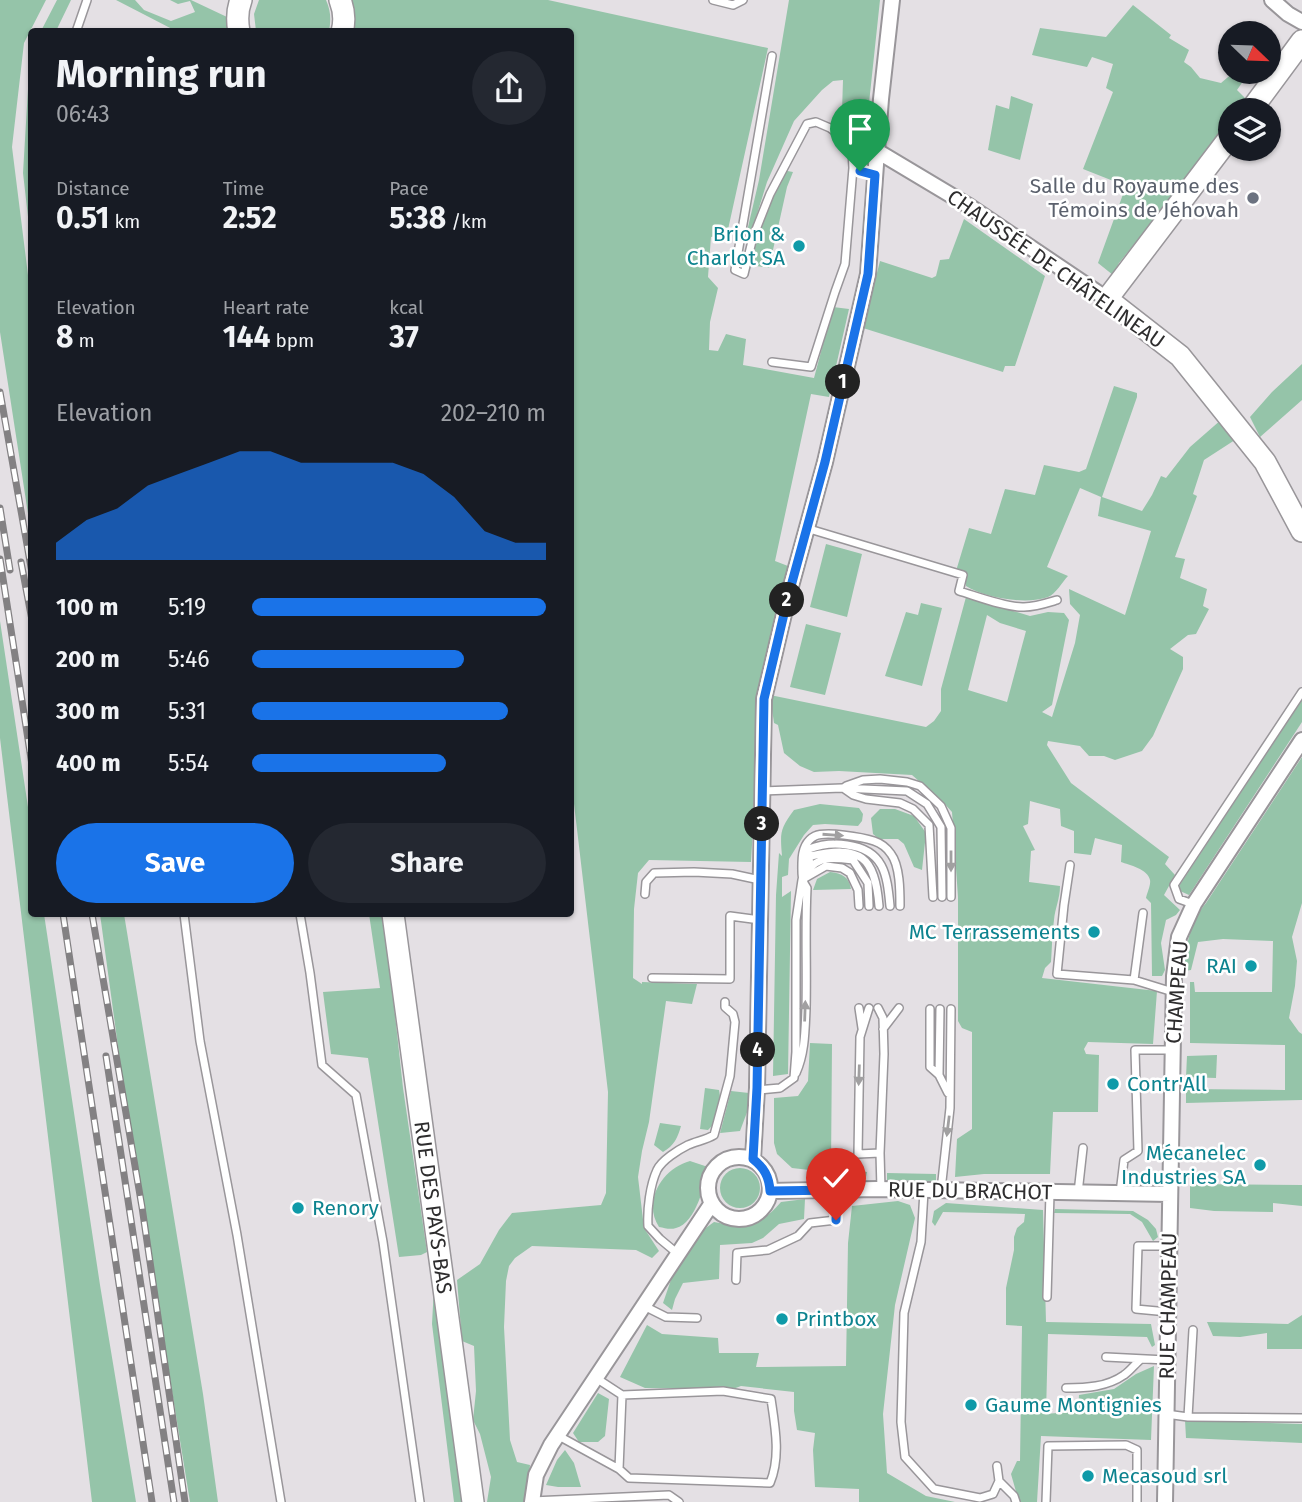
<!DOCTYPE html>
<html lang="en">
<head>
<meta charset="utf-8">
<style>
  body { margin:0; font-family:"Fira Sans",sans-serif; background:#242831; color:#f1f3f6; height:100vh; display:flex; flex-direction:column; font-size:26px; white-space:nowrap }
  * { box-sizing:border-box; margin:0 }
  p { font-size:23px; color:#9ea1a6 }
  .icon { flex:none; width:38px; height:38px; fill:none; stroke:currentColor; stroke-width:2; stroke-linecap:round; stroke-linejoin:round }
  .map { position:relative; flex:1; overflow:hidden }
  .details { position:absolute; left:28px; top:28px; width:546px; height:889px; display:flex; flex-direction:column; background:#171b24; border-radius:7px; box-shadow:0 2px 5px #0004 }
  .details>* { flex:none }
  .needle { width:46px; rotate:113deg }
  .tools { position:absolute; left:1218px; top:21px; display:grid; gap:14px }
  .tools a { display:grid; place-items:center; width:63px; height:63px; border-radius:50%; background:#171b24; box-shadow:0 2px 5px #0004; font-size:35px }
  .pin { position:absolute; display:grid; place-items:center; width:60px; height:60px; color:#fff; margin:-72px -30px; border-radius:50% 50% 50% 0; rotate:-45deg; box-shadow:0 0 7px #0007 }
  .pin .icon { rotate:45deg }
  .km { position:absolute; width:35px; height:35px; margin:-18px; border-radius:50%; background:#222; color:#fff; font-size:19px; line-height:35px; text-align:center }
  .round { display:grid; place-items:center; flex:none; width:74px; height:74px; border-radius:37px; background:#242831 }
  .head { display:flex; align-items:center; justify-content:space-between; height:119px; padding:0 28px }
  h1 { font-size:38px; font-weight:700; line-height:52px }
  .figures { display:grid; grid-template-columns:repeat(3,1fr); gap:10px; height:119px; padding:7px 28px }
  .figures div { display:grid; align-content:center }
  .figures b { font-size:30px; font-weight:700 }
  .figures small { font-size:19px; font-weight:400 }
  .figures p { font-size:19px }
  .chart { height:196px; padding:14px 28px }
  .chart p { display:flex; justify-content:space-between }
  .chart svg { width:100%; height:126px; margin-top:7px; fill:#1a73e8; opacity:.7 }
  .action { display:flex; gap:14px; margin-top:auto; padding:14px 28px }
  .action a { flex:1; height:80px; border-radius:42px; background:#1a73e8; color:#fff; font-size:28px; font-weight:700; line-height:80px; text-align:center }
  .action a+a { background:#242831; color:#f1f3f6 }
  ul { padding:0 28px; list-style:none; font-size:23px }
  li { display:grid; grid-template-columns:112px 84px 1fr; align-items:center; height:52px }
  li i { height:18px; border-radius:9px; background:#1a73e8 }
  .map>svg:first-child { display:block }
</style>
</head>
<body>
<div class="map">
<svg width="1302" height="1502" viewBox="0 0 1302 1502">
  <rect width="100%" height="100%" fill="#e4e0e4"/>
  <!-- green -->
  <path fill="#95c4a9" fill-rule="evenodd" d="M0,0H46L24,43L12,147L32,307L31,533L0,332Z
    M57,0H71L56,31H41Z
    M116,0H135L144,10L171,21L195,12L190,1L178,4L170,0H191L227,17L232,31H176Z
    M259,0H326C331,11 331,20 329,31H256L254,14Z
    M350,0H548L768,48L727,234L711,237L708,277L718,288L710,322L709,350L718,351L726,334L746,339L743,365L814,378L833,307L849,309L829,397L811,394L775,561L788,566L761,691L751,862L649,860L638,873L634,909L633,978L642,984V982L697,984L692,1004L666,1001L649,1122L642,1151L638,1177L644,1228L659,1251L652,1258L636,1250L532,1246L515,1258L509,1266L506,1281L504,1327L510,1440L517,1462L530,1465L526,1502H487L491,1477L480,1434L473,1420L476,1391L474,1346L462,1341L457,1280L480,1264L499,1230L512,1213L601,1205L606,1193L608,1092L570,770V32L351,31L355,20Z
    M789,0H880L867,122L842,111L843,80L833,81L822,90L794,121L767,182L749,240H745L759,180Z
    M1133,5L1171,35L1169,38L1189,50L1184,62L1191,67L1200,78L1221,83L1234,72H1257L1251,80L1246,77L1237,90L1245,98L1236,110H1230V118L1189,176L1119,263L1113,275L1098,263L1126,186L1083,169L1113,92L1106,88L1113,64L1092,57L1087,67L1032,55L1040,28L1106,37Z
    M31,74V243L23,173L28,89Z
    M1011,96L1033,104L1020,160L988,150L996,105L1009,109Z
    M782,170L793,172L787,187L769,268L751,265L753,246Z
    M964,219L1045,276L1015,366H1005L1003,372L863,328L880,261L932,278L936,276L940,260L949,259Z
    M1302,364V400L1260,437L1250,417L1272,392Z
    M1114,386L1137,393V397L1102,497L1142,511L1152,495L1161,476L1166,478L1190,447L1222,419L1238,438L1204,460L1193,494L1197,496L1175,557L1185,559L1180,578L1207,589L1203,606L1209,609L1196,634L1188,635L1170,649L1183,657V669L1153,736L1142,751L1115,760L1104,756H1089L1080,746L1048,741L1047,745L1071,783L1169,857L1165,864L1175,875L1164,895L1180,910L1176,915L1166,920L1161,943L1165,970L1162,976H1152L1151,903L1146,898C1147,893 1151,885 1150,880C1148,869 1129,865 1121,862L1122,845L1095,838L1091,855L1074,853V831L1061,826L1060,809L1030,801L1028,824L1023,826L1035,850L1031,851L1029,882L1060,886C1060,899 1055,908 1054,920C1052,934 1052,948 1051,962L1045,968L1042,978L1157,991L1153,1044L1088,1042L1084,1049L1086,1054L1099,1055L1098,1112H1053L1050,1174H984L955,1177L957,1139L972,1129V1032L962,1028L958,1021V897L952,812L943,802L912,775L839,771L814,772L800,766L784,753L778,725L774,723L770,695L926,727L934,721L941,711V689L966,597L1030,616L1048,612L1064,613L1069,620L1052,705L1042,712L1052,717L1075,643L1080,615L1070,604L1069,589L1125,615L1151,531L1098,516L1101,497L1080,488L1047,567L1068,576C1062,582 1056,594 1048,597C1027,605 985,598 966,586V578L956,571L969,528L991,534L1005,489L1035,495L1044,465L1079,472L1086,469ZM987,615L1000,623L1026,631L1007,702L968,690Z
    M826,544L862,554L847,617L810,607Z
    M921,603L942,608L922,686L885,676L906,612L918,615Z
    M0,621L31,827L32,914H44L100,1285L136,1502H92L0,738Z
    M806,624L841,633L825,695L790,687Z
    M1302,700V722L1189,895L1180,891L1179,886Z
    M1302,757V903L1292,937L1297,961L1295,986L1289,1018L1299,1032L1302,1034V1100L1186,1103V1089L1285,1090V1045L1190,1043V982H1194L1195,992H1272L1273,941L1223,939L1198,942L1191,970L1184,971C1186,947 1189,922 1206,903Z
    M820,804L859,808L863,814L862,821L858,826L825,824L813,825L804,835L789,859L788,875L782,877V897L791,891L788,1074L773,1076L776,895L779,853L782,856C780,832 780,829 794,810Z
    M880,809H895L914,816L926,833L922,870L914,867L904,844L898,839H879L873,834L871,818Z
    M830,872C842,873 849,877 851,889L813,890L817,879Z
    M100,914H124L203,1394L218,1502H190L128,1120Z
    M369,914H384L403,1088L427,1252L421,1255L399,1257L368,1058L331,1054L323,992L380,988Z
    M810,1043L832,1044L831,1168L867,1172L866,1177L847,1178L844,1174L792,1168L777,1154L774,1143V1098L798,1096L808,1081Z
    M1217,1055L1216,1078L1186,1077L1187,1056Z
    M705,1088L719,1090C722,1102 718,1122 708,1130L700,1129Z
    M731,1091L749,1093L752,1099L740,1131L720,1133Z
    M660,1123L681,1126C678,1137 674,1146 663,1152L654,1145Z
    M690,1161L708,1167C705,1184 696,1223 676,1228C670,1230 665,1228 659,1227C642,1201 663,1168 690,1161Z
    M720 1188a20 20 0 1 1 40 0a20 20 0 1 1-40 0Z
    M887,1173L936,1174V1181L887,1180Z
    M1190,1184L1302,1185V1206L1273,1203V1212L1214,1211L1190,1208Z
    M805,1199L804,1219L779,1224L763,1238L752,1243L720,1245L719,1279L683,1283L675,1299L672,1310L663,1303L674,1271L703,1230L714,1222C748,1228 757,1229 781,1202Z
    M898,1201L910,1205L915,1218L895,1305L883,1414L887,1473L926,1496L955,1502H859V1489L815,1487L813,1450L815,1433L797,1430L794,1411V1392L741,1386L733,1389L645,1388L620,1377L647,1325L662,1334L718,1338L719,1353H759L756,1367L846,1366L848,1243L852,1206Z
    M946,1203L1043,1210L1046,1322L1151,1324L1155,1345L1152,1347L1147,1337L1048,1334L1046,1414L1078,1411L1079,1395L1114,1389L1136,1374L1154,1366L1151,1440L1041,1436L1037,1502H1019L1011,1474L1017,1461H1020L1022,1326L1006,1325V1288L1014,1250V1237L1017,1228L1024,1222L1025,1214L943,1212L935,1226L932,1222L934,1211Z
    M1055,1209L1133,1211L1148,1220L1156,1229L1158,1237L1153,1241L1142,1222L1130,1214L1054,1213Z
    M434,1286L464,1502H454L432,1324Z
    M1302,1315V1349H1267V1333L1240,1337L1213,1336L1207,1322L1288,1324Z
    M598,1393L609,1399L605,1436L598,1442H579L573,1433Z
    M1185,1420L1302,1424V1443L1186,1438Z
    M565,1450L574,1463L581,1487H558L546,1485L557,1460Z"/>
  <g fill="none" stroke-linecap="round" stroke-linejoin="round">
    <!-- lane casing -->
    <g stroke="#99969a" stroke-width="10">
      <path id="lane" d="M713,0L733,5L743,0
        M76,32L87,0
        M772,56L735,270L744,274L753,237L770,194L807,124L816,122L830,128L842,137L852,151L853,168L875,175
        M772,362L811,367L835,292L845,264L853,168
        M806,528L963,575L959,591C976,596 1007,608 1024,607C1035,607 1047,603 1057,600
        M846,786L863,780L880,779L907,782L920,786L941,806L951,828V897
        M843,788L853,795L866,799L900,803L913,809L929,825L933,897
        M762,791L842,788L907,791L927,804L941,827L942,897
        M808,863L811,856C860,845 875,856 879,906
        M1070,865L1064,905L1057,974L1134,980
        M808,871C818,855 837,858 853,860L868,883L869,906
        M805,878L826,866L842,868L850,873L858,890L859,906
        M645,894L646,882L654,873L694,872L732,874L760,880
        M1193,904L1179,899L1174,885L1302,692
        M1143,913L1134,980L1173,992
        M184,914L200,1041L237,1235L281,1502
        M300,914L310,973L322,1065L356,1095L383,1242L420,1502
        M652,978L730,979V916L760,920
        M859,1008L862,1028
        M869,1008L860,1037L858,1154L880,1153L881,1189
        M878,1008L883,1018L884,1054L880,1153
        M930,1009V1067L939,1075
        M940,1009L939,1075L948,1093
        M883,1029L899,1008
        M796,1073C805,1053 805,1031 806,1009C807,969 805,928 807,888C801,880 802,873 802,863C802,852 805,841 815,836C826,831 862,837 874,841C880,843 887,848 891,854C900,866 900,891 900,906
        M758,1090L780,1088L794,1078L796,1052V920L802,880L809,849C822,844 834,843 847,845C884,850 887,874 890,906
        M941,1190L950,1108L951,1009
        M924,1191L921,1242L904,1313L901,1422L905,1457L934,1489L980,1498L993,1494L999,1481L997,1466
        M1078,1193L1083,1148
        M1120,1193L1124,1160L1138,1151L1135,1050H1173
        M678,1254L660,1239L648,1226C647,1209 650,1185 657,1170C662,1160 678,1150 688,1145C697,1141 706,1140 714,1135L730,1076L735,1022L733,1014L725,1007V1002
        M736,1280L737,1253L768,1250L798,1236L810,1223L836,1220L837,1190
        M1047,1297L1050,1193
        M644,1306L666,1317L697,1318
        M1168,1312L1136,1309L1138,1246H1169
        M1193,1330L1188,1417L1302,1418
        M1106,1357L1166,1360
        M1066,1388C1086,1388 1107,1387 1124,1375C1130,1371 1135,1364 1141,1359
        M1166,1414L1188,1417
        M557,1435L619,1469L622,1395L596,1378
        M619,1469L629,1478L770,1483C781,1457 775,1426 771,1399L723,1391L622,1395
        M999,1481L1014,1496L1016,1502
        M532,1501L669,1495L679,1502
        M1046,1502L1048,1446L1126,1445L1137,1450V1502"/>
    </g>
    <!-- street casing -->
    <g stroke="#99969a" stroke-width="18">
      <path id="street" d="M892,0L881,99L877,151L969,206L1107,299
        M1272,0L1288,14L1302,22
        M708 1188a31 31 0 1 1 62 0a31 31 0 1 1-62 0Z
        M753,1159L757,1088L764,699L788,597L825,462L868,274L877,151
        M770,1191L877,1189L1170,1194
        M532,1502L536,1475L551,1445L712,1203
        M1165,1502L1174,976L1179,937L1194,904L1302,740"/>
    </g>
    <!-- secondary casing -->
    <g stroke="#99969a" stroke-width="24">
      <g id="secondary">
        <path d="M340,0C344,10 345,21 342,32"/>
        <path d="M239,32C237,21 237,10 241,0"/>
        <path d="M1251,110L1302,41"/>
        <path d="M1230,137L1107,299L1180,356L1265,462L1302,531"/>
        <path id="s1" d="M393,914L473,1502"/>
      </g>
    </g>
    <!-- lane -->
    <use href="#lane" stroke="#fff" stroke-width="7"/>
    <!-- street -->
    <use href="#street" stroke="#fff" stroke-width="14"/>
    <!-- secondary -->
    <use href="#secondary" stroke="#fff" stroke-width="21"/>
    <!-- rail casing -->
    <g stroke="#838183" stroke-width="7">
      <path id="rail" d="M0,392L32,573
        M0,508L10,570
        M0,559L32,765
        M21,562L32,620
        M63,914L152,1502
        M92,914L142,1207L185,1502
        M106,1056L174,1502"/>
    </g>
    <!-- rail -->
    <use href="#rail" stroke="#fff" stroke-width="4.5" stroke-dasharray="13" stroke-linecap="butt"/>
  </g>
  <!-- one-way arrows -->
  <defs><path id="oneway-solid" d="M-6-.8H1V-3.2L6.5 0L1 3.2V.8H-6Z" transform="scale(1.75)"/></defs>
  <g fill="#a1a0a1">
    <use href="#oneway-solid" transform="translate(833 835) rotate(4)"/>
    <use href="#oneway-solid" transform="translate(951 861) rotate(90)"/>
    <use href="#oneway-solid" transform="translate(805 1011) rotate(-88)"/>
    <use href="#oneway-solid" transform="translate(859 1075) rotate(92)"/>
    <use href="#oneway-solid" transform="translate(948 1126) rotate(97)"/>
  </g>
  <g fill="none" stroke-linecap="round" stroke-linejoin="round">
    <!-- route casing -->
    <g stroke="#fff" stroke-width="14">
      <path id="route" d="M836,1220L837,1190L770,1191C769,1176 764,1168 753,1159L757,1088L764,699L788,597L825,462L868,274L875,175L860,171"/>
    </g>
    <!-- route -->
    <use href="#route" stroke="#1a73e8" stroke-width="9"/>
  </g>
  <!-- markers -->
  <circle fill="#6b7280" stroke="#fff" stroke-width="2.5" cx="1253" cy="198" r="7"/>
  <g fill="#0f9aa8" stroke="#fff" stroke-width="2.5">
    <circle cx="799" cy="246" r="7"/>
    <circle cx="1094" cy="932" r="7"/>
    <circle cx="1251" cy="966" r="7"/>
    <circle cx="1113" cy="1084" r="7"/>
    <circle cx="1260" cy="1165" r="7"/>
    <circle cx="298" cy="1208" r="7"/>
    <circle cx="782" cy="1319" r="7"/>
    <circle cx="971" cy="1405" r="7"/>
    <circle cx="1088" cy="1476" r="7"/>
  </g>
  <g text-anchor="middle" stroke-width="5" stroke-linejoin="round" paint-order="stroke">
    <!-- worship labels -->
    <g font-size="21" fill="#5b616d" stroke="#fff" text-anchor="end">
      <text x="1239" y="193">Salle du Royaume des<tspan x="1239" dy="24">Témoins de Jéhovah</tspan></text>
    </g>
    <!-- culture labels -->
    <g font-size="21" fill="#0d838f" stroke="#fff" text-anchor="start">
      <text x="785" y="241" text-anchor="end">Brion &amp;<tspan x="785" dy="24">Charlot SA</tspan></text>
      <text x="1080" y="939" text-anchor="end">MC Terrassements</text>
      <text x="1237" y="973" text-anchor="end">RAI</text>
      <text x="1127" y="1091">Contr'All</text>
      <text x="1246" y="1160" text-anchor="end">Mécanelec<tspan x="1246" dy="24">Industries SA</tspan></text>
      <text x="312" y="1215">Renory</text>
      <text x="796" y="1326">Printbox</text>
      <text x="985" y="1412">Gaume Montignies</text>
      <text x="1102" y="1483">Mecasoud srl</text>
    </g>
    <!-- street labels -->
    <g font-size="21" fill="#2e2d2e" stroke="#fff">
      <text transform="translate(1056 269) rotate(35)" y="7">CHAUSSÉE DE CHÂTELINEAU</text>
      <text transform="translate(1177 992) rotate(-86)" y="7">CHAMPEAU</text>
      <text transform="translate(970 1191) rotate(1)" y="7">RUE DU BRACHOT</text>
      <text dy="7" stroke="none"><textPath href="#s1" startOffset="296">RUE DES PAYS-BAS</textPath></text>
      <text transform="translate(1168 1306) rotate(-89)" y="7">RUE CHAMPEAU</text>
    </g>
  </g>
</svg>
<div class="tools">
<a><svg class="needle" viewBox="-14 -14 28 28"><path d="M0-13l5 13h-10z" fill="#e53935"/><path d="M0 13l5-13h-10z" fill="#9ea1a6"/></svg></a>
<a><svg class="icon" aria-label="layers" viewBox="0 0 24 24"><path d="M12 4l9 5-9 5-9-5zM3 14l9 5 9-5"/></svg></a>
</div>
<div class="pin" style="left:860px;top:171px;background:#1e9e55"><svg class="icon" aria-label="arrive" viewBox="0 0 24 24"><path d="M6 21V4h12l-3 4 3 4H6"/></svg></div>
<div class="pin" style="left:836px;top:1220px;background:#d93025"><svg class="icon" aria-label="check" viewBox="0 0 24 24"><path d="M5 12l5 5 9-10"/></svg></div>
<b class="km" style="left:843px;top:382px">1</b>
<b class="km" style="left:787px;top:600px">2</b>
<b class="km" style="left:762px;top:824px">3</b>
<b class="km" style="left:758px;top:1050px">4</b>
<section class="details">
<div class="head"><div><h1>Morning run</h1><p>06:43</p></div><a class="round"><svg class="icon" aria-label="share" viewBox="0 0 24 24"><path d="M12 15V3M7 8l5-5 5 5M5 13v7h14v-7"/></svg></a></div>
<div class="figures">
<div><p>Distance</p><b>0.51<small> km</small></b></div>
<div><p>Time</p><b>2:52</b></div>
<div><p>Pace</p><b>5:38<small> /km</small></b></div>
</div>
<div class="figures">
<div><p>Elevation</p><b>8<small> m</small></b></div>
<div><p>Heart rate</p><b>144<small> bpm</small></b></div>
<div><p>kcal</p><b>37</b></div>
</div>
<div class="chart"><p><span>Elevation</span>202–210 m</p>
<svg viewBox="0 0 160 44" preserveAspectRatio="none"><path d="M0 44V38L10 30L20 26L30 18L40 14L50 10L60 6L70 6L80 10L90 10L100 10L110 10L120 14L130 22L140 34L150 38L160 38V44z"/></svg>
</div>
<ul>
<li><b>100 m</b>5:19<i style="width:100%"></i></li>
<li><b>200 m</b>5:46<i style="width:72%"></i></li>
<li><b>300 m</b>5:31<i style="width:87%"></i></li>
<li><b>400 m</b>5:54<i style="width:66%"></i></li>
</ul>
<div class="action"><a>Save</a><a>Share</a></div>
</section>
</div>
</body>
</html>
